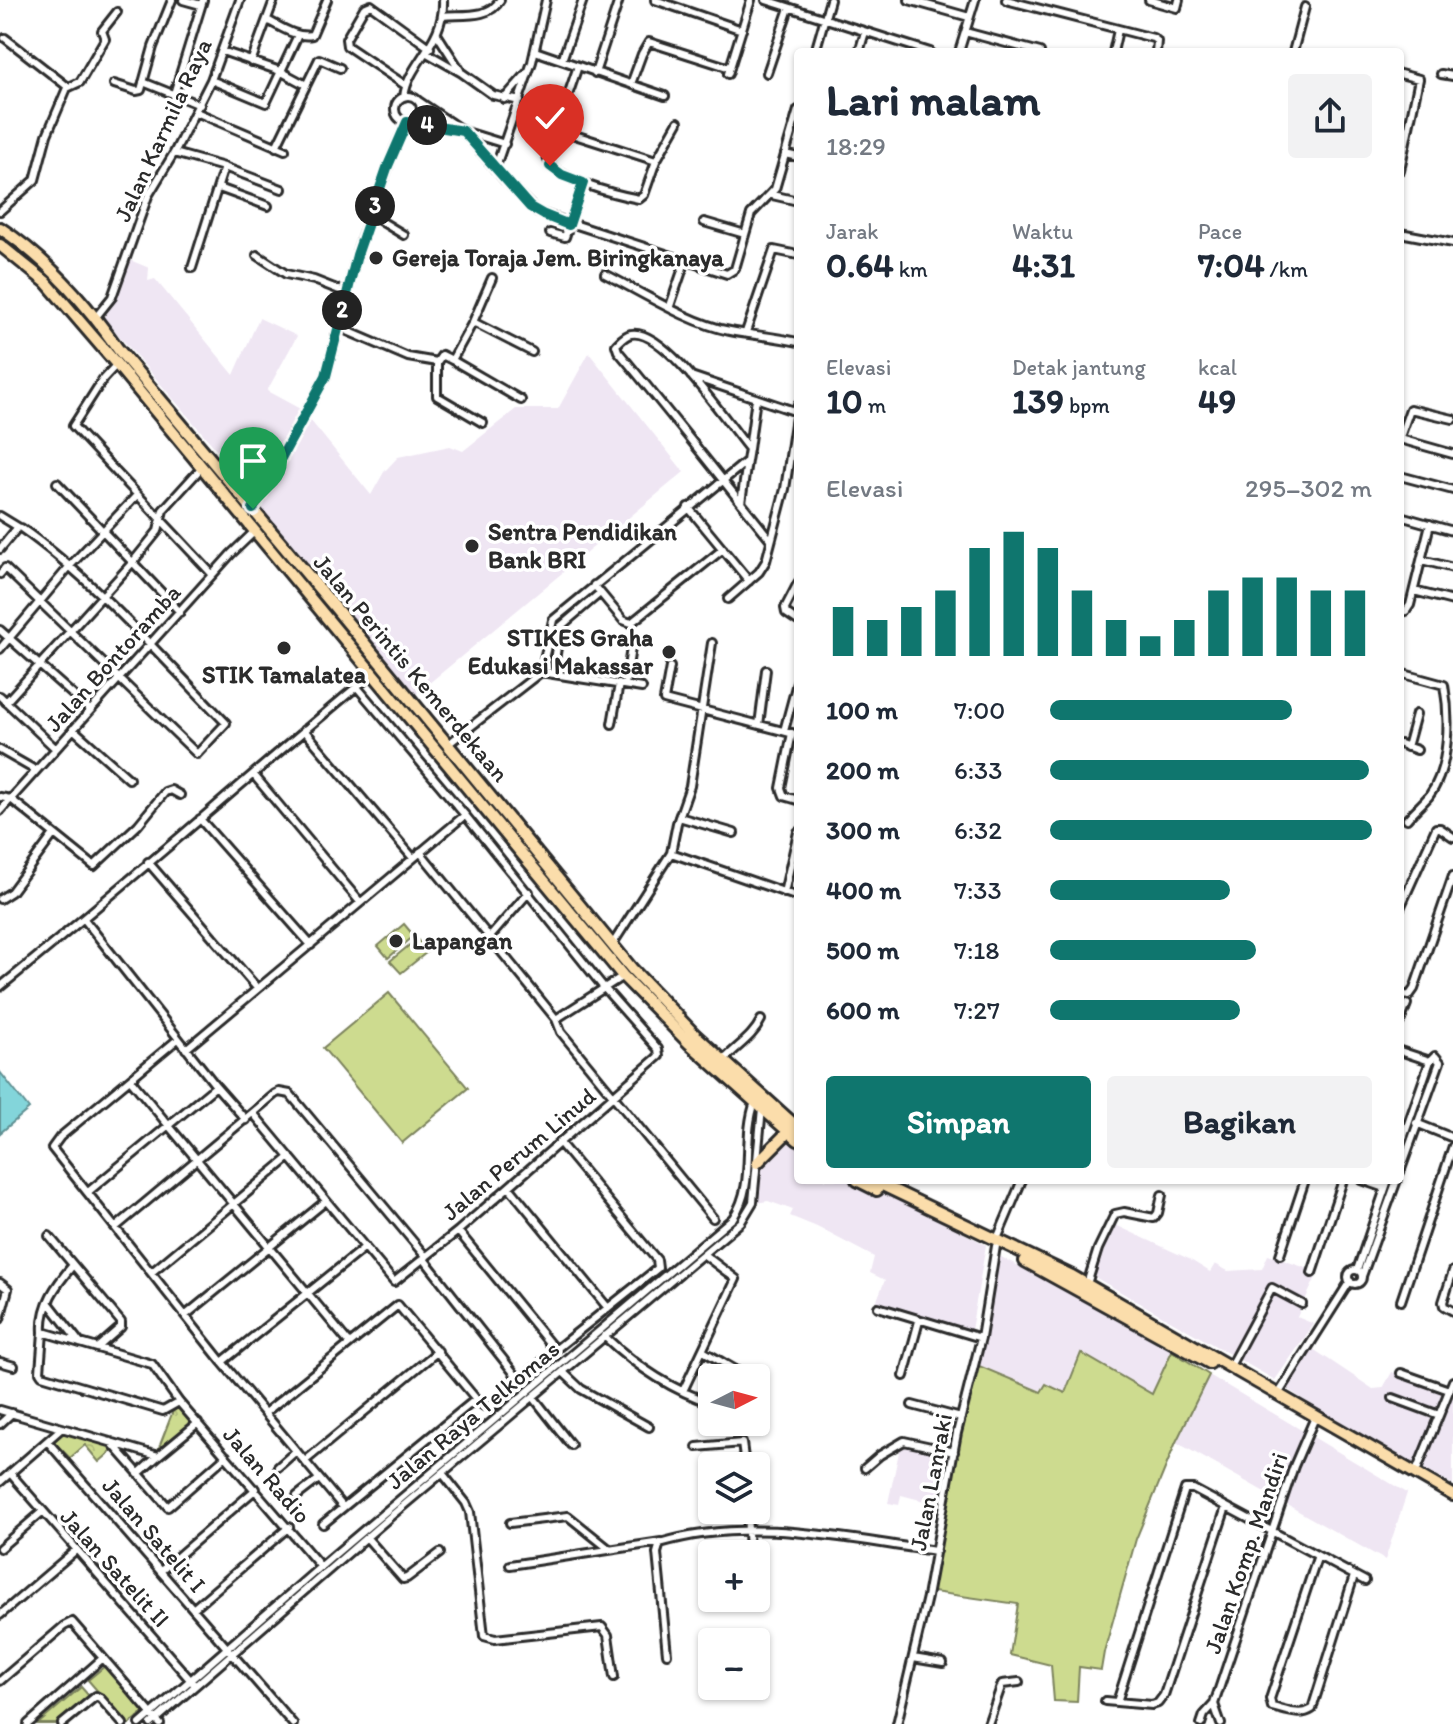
<!DOCTYPE html>
<html lang="id">
<head>
<meta charset="utf-8">
<style>
  body { margin:0; font-family:Itim,sans-serif; background:#f2f2f3; color:#1f2937; height:100vh; display:flex; flex-direction:column; font-size:30px; white-space:nowrap }
  * { box-sizing:border-box; margin:0 }
  p { font-size:26px; color:#747a83 }
  .icon { flex:none; width:44px; height:44px; fill:none; stroke:currentColor; stroke-width:2; stroke-linecap:round; stroke-linejoin:round }
  .map { position:relative; flex:1; overflow:hidden }
  .sheet { position:absolute; left:794px; top:48px; width:610px; height:1136px; display:flex; flex-direction:column; background:#fff; border-radius:8px; box-shadow:0 2px 6px #0004 }
  .sheet>* { flex:none }
  .needle { width:52px; rotate:84deg }
  .tools { position:absolute; left:698px; top:1364px; display:grid; gap:16px }
  .tools a { display:grid; place-items:center; width:72px; height:72px; border-radius:8px; background:#fff; box-shadow:0 2px 6px #0004; font-size:40px }
  .pin { position:absolute; display:grid; place-items:center; width:68px; height:68px; color:#fff; margin:-82px -34px; border-radius:50% 50% 50% 0; rotate:-45deg; box-shadow:0 0 8px #0007 }
  .pin .icon { rotate:45deg }
  .km { position:absolute; width:40px; height:40px; margin:-20px; border-radius:50%; background:#222; color:#fff; font-size:22px; line-height:40px; text-align:center }
  .round { display:grid; place-items:center; flex:none; width:84px; height:84px; border-radius:8px; background:#f2f2f3 }
  .overview { display:flex; align-items:center; justify-content:space-between; height:136px; padding:0 32px }
  h1 { font-size:44px; font-weight:700; line-height:60px }
  .figures { display:grid; grid-template-columns:repeat(3,1fr); gap:12px; height:136px; padding:8px 32px }
  .figures div { display:grid; align-content:center }
  .figures b { font-size:34px; font-weight:700 }
  .figures small { font-size:22px; font-weight:400 }
  .figures p { font-size:22px }
  .chart { height:224px; padding:16px 32px }
  .chart p { display:flex; justify-content:space-between }
  .chart svg { width:100%; height:144px; margin-top:8px; stroke:#0f766e; stroke-width:6 }
  .cta { display:flex; gap:16px; margin-top:auto; padding:16px 32px }
  .cta a { flex:1; height:92px; border-radius:8px; background:#0f766e; color:#fff; font-size:32px; font-weight:700; line-height:92px; text-align:center }
  .cta a+a { background:#f2f2f3; color:#1f2937 }
  ul { padding:0 32px; list-style:none; font-size:26px }
  li { display:grid; grid-template-columns:128px 96px 1fr; align-items:center; height:60px }
  li i { height:20px; border-radius:10px; background:#0f766e }
  .map>svg:first-child { display:block }
</style>
</head>
<body>
<div class="map">
<svg width="1453" height="1724" viewBox="0 0 1453 1724">
  <defs>
    <pattern id="forest-crowns" width="20" height="18" patternUnits="userSpaceOnUse" patternTransform="scale(2)"><rect width="20" height="18" fill="#cddb8f"/><path d="M2 6a3 3 0 1 1 6 0M12 15a3 3 0 1 1 6 0" fill="none" stroke="#b0bc7c"/></pattern>
  </defs>
  <rect width="100%" height="100%" fill="#fff"/>
  <filter id="ink" filterUnits="userSpaceOnUse"><feTurbulence type="fractalNoise" baseFrequency=".0125" numOctaves="2"/><feDisplacementMap in="SourceGraphic" scale="16" xChannelSelector="R" yChannelSelector="G"/><feConvolveMatrix kernelMatrix="1 2 1 2 8 2 1 2 1" color-interpolation-filters="sRGB"/></filter>
  <g filter="url(#ink)">
    <!-- built -->
    <path fill="#efe6f3" d="M130,260L149,268L148,281L155,279L234,375L259,318L297,336L267,391L302,410L371,495L384,472L398,457L450,446L463,451L516,409H558L589,353L684,472L416,694L270,520L234,470L104,318Z
      M780,1130L798,1146V1180H856L936,1218L986,1245L970,1336L875,1305L885,1280L870,1273L874,1257L817,1227L790,1216L793,1210L768,1201L756,1203L758,1152Z
      M1107,1221L1189,1259L1210,1272L1215,1264L1228,1271L1262,1269L1268,1255L1312,1270L1316,1277L1297,1317L1314,1324L1275,1380L1084,1271Z
      M999,1256L1108,1311L1172,1351L1152,1394L1082,1354L1066,1394L1046,1384L1039,1391L977,1365Z
      M1310,1347L1373,1389L1383,1388L1392,1372L1453,1393V1485L1330,1417L1283,1386Z
      M1209,1375L1407,1493L1385,1560L1176,1442Z
      M904,1443L952,1453L940,1505L901,1495L899,1505L888,1503L899,1452Z"/>
    <!-- grass -->
    <path fill="#cddb8f" stroke="#7c835d" stroke-width="2" d="M404,924L414,936L388,958L378,946Z
      M417,939L427,952L401,973L390,961Z
      M389,993L468,1088L402,1143L323,1048Z
      M1172,1351L1209,1375L1176,1442L1136,1539L1104,1652L1101,1670L1079,1667L1077,1702L1054,1701L1051,1665L1010,1655L1018,1604L926,1591L955,1448L977,1365L1041,1392L1046,1384L1065,1393L1081,1353L1152,1394Z
      M105,1666L144,1712L130,1724H126L88,1680Z
      M81,1687L89,1696L56,1724H38Z"/>
    <!-- forest -->
    <path fill="url(#forest-crowns)" stroke="#7c835d" stroke-width="2" d="M179,1406L193,1423L158,1450L173,1411Z
      M63,1431L109,1444L113,1450L99,1462L85,1445L70,1458L53,1441Z"/>
    <!-- water -->
    <path fill="#83d5da" stroke="#609194" stroke-width="2" d="M0,1072L29,1109L0,1133Z"/>
    <g fill="none" stroke-linecap="round" stroke-linejoin="round">
      <!-- minor casing -->
      <g stroke="#2b2b2b" stroke-width="12">
        <path id="minor" d="M183,0L201,5
          M655,0L742,30
          M766,0L930,52
          M909,0L969,17
          M1006,0L1153,38L1157,41L1156,52
          M1149,0L1177,8L1179,0
          M443,16C461,14 490,19 500,0
          M267,20C281,27 296,38 312,35L327,0
          M965,32L1040,52
          M437,34L460,70
          M5,38L68,87
          M222,51L280,71L306,85
          M535,51L665,96
          M815,52L830,0
          M859,52L865,32
          M959,52L975,0
          M1113,52L1118,30
          M1293,52L1305,7
          M427,53L462,73L493,95L520,101
          M562,60L583,0
          M251,62L274,0
          M578,66L547,157C551,179 618,195 639,199L644,195L656,161L678,122
          M595,73L619,0
          M767,73L789,8
          M728,74L751,0
          M1400,74L1419,79L1400,170
          M1441,74L1453,76
          M211,80L266,103L298,35
          M143,82L200,105
          M114,84L136,91L141,90L153,47L172,0
          M631,84L642,54L649,42L730,68
          M405,85L347,46L346,39L364,8L371,5L430,48
          M174,94L203,0
          M395 109a13 13 0 1 1 26 0a13 13 0 1 1-26 0Z
          M404,97C408,62 445,43 443,0
          M504,99L528,72
          M417,100L463,131L505,144
          M196,112L285,150
          M556,129L656,161
          M276,147L319,59L340,68
          M174,153L224,167L282,189
          M785,154L798,157
          M495,169L532,62L546,0
          M219,188L268,206
          M772,195L798,201
          M0,211L35,180L47,135L67,88L80,82L105,39L102,31L117,12
          M371,215L404,235
          M704,222L745,234
          M550,233L565,237L583,183
          M1400,233L1453,243
          M257,255L286,274L314,280L347,293
          M192,268L224,167
          M605,274C641,292 691,324 730,331C752,335 775,337 798,342
          M670,306L685,262
          M96,317L112,297L148,196L174,153L211,80L240,0
          M473,322L492,278
          M338,327L408,357L437,362L442,355L452,360L473,322L532,352
          M746,332L774,250L798,255
          M452,360L521,400
          M437,362V396L483,423
          M117,364L103,379L73,426L212,574
          M691,376L797,412
          M1400,437L1410,409L1453,419
          M1400,439L1453,454
          M749,449L756,398
          M1400,476L1453,490
          M57,483L180,612
          M741,503L747,461
          M688,507L749,581
          M253,509L326,376L359,246L395,148L407,122L463,131L505,180L537,212L727,274L735,269L751,214L775,189L798,110
          M0,516L18,527L0,549
          M1400,516L1453,531
          M1422,560L1453,568
          M0,574L5,568L197,754L226,723C162,658 95,580 21,528
          M798,583L785,608L786,613L798,621
          M594,585L623,620L631,623L723,549
          M1414,591L1453,601
          M728,599L759,572L766,561L785,489L798,404
          M1400,612L1406,611L1410,605L1430,524
          M0,630L90,710
          M0,649L69,567L137,495
          M670,667L664,700L798,735
          M541,672L642,688
          M1400,673L1444,685C1450,717 1450,768 1429,796C1422,804 1414,811 1407,819
          M553,674L560,627L600,593
          M625,685L631,648
          M0,696L55,748
          M6,702L133,562L158,531L163,510L203,466
          M612,724L619,684
          M759,725L766,670
          M73,729L129,779
          M304,730L413,858
          M784,731L798,679
          M792,733L781,788L784,796L798,800
          M1400,744L1417,750
          M447,745L541,672L553,620L747,461L749,449C728,424 664,327 631,334C625,335 620,341 616,345L618,351C670,413 720,477 771,540
          M1407,747L1416,714
          M0,750L35,770
          M253,774L360,902
          M0,797L11,799L94,866L138,825L165,792L171,790L180,795
          M0,811L231,554L255,531
          M679,817L734,833
          M200,819L311,945
          M420,852L556,1019L623,976
          M671,853L798,897
          M148,862L257,988
          M784,893L798,832
          M0,899L11,892L54,834
          M1400,908L1436,828H1440L1453,837
          M84,919L216,1086L246,1120
          M490,937L529,892
          M612,945L671,853L677,823L690,786L712,643
          M0,987C127,885 247,777 372,674
          M1400,994L1409,996L1414,989L1453,876
          M556,1019L561,1032L713,1218
          M1400,1022L1407,1004
          M178,1039L60,1137L52,1148L222,1362L343,1507
          M186,1049L465,815
          M1400,1051L1430,1061L1435,1056L1440,1062L1400,1172
          M724,1060C737,1046 753,1037 761,1020
          M130,1079L349,1343
          M253,1113L394,1282L458,1231L659,1056L658,1049L605,989L465,815L357,687
          M1416,1123L1453,1138
          M1400,1147L1430,1061
          M1362,1180L1385,1188
          M509,1187L608,1308
          M88,1192L216,1086
          M116,1227L275,1094L279,1092L290,1094L426,1257
          M458,1231L555,1350
          M49,1236L121,1322V1327L97,1348
          M997,1239L1022,1180
          M1280,1255L1305,1180
          M424,1259L521,1382
          M73,1265C56,1285 41,1305 43,1332L152,1364L179,1402L321,1567
          M1348 1277a7 7 0 1 1 14 0a7 7 0 1 1-14 0Z
          M1357,1270L1388,1180
          M1453,1271L1443,1302L1444,1306L1453,1311
          M152,1272L290,1157
          M1312,1273L1343,1180
          M1362,1276L1397,1180
          M0,1283L8,1289L0,1319
          M1087,1284L1098,1249L1115,1214L1124,1212L1154,1218L1158,1213L1162,1195
          M1401,1301L1453,1146
          M48,1302L80,1343
          M878,1307L981,1338
          M186,1315L326,1201
          M43,1332L40,1372L42,1375L163,1411L179,1402
          M604,1336C636,1366 670,1390 712,1403
          M703,1351L749,1378
          M0,1362L14,1366
          M222,1362L365,1247
          M1230,1366L1272,1288L1302,1304
          M564,1373L581,1389L649,1427
          M1401,1373L1449,1390
          M904,1376L919,1321
          M683,1391L736,1279L703,1254
          M1279,1393L1350,1281
          M534,1398L571,1445
          M1393,1398L1439,1415
          M912,1405L961,1418
          M0,1410L158,1456L198,1423
          M266,1412L398,1305L476,1399L484,1406H492L555,1350L658,1268L657,1260L559,1142
          M0,1424L12,1413
          M48,1442L293,1724
          M111,1442L168,1507L226,1456
          M697,1447L742,1443L745,1466
          M305,1461L438,1351
          M278,1467L296,1451
          M865,1468L880,1455L904,1441L954,1452
          M1416,1472L1453,1381
          M10,1473L193,1683
          M138,1474L158,1456
          M443,1474L466,1503L470,1512L484,1636L495,1639L602,1627L608,1635L614,1677
          M0,1482L62,1428
          M297,1496L319,1479
          M747,1510L749,1554
          M510,1523L568,1516L609,1549
          M323,1524L476,1399
          M367,1538L403,1579L407,1578L440,1553
          M0,1548L42,1512
          M1317,1558L1270,1699L1272,1707C1285,1710 1300,1717 1312,1709L1354,1576
          M510,1565L661,1542
          M162,1570L256,1489
          M194,1608L289,1527
          M0,1615L76,1550
          M667,1654L657,1553L660,1543C750,1516 846,1539 936,1551
          M913,1658L943,1663
          M0,1681L64,1626L72,1622L160,1724
          M1105,1701L1152,1705L1158,1703L1164,1695L1226,1507
          M1117,1702L1185,1489H1193L1365,1581
          M1214,1704L1221,1724
          M28,1724L103,1658
          M62,1724L96,1696L100,1698L123,1724
          M140,1724L333,1556L733,1218C757,1183 741,1140 755,1102
          M151,1724L391,1516L741,1222L753,1202L762,1108
          M897,1724L927,1597L957,1433L981,1338L996,1246
          M988,1724L1002,1684L1019,1682
          M1201,1724L1204,1715L1214,1704L1294,1466L1316,1415"/>
      </g>
      <!-- trunk casing -->
      <g stroke="#2b2b2b" stroke-width="16">
        <path id="trunk" d="M0,228C47,259 86,303 118,349L333,605L632,969L695,1035L798,1128
          M0,245L46,282L114,361L623,976L689,1043L798,1140
          M757,1163L788,1132
          M857,1180L877,1190
          M872,1180L1072,1276L1453,1495
          M1025,1261L1210,1363"/>
      </g>
      <!-- minor -->
      <use href="#minor" stroke="#fff" stroke-width="6"/>
      <!-- trunk -->
      <use href="#trunk" stroke="#fbddab" stroke-width="10"/>
    </g>
  </g>
  <g fill="none" stroke-linecap="round" stroke-linejoin="round" filter="url(#ink)">
    <!-- route casing -->
    <g stroke="#fff" stroke-width="16">
      <path id="route" d="M253,509L326,376L357,255L387,168L407,122L463,131L530,207L544,215L569,225L583,183L562,175L550,166"/>
    </g>
    <!-- route -->
    <use href="#route" stroke="#0f766e" stroke-width="10"/>
  </g>
  <!-- markers -->
  <g fill="#2b2b2b" stroke="#fff" stroke-width="3">
    <circle cx="376" cy="258" r="8"/>
    <circle cx="472" cy="546" r="8"/>
    <circle cx="284" cy="648" r="8"/>
    <circle cx="669" cy="652" r="8"/>
    <circle cx="396" cy="941" r="8"/>
  </g>
  <g text-anchor="middle" stroke-width="7" stroke-linejoin="round" paint-order="stroke">
    <!-- street labels -->
    <g font-size="24" fill="#2b2b2b" stroke="#fff">
      <text transform="translate(163 130) rotate(-65)" y="8">Jalan Karmila Raya</text>
      <text transform="translate(113 658) rotate(-48)" y="8">Jalan Bontoramba</text>
      <text transform="translate(411 668) rotate(50)" y="8">Jalan Perintis Kemerdekaan</text>
      <text transform="translate(519 1154) rotate(-40)" y="8">Jalan Perum Linud</text>
      <text transform="translate(473 1415) rotate(-40)" y="8">Jalan Raya Telkomas</text>
      <text transform="translate(267 1475) rotate(49)" y="8">Jalan Radio</text>
      <text transform="translate(931 1482) rotate(-79)" y="8">Jalan Lanraki</text>
      <text transform="translate(154 1535) rotate(49)" y="8">Jalan Satelit I</text>
      <text transform="translate(1246 1553) rotate(-71)" y="8">Jalan Komp. Mandiri</text>
      <text transform="translate(115 1568) rotate(48)" y="8">Jalan Satelit II</text>
    </g>
    <!-- poi labels -->
    <g font-size="24" font-weight="bold" fill="#2b2b2b" stroke="#fff" text-anchor="start">
      <text x="392" y="266">Gereja Toraja Jem. Biringkanaya</text>
      <text x="488" y="540">Sentra Pendidikan<tspan x="488" dy="28">Bank BRI</tspan></text>
      <text x="653" y="646" text-anchor="end">STIKES Graha<tspan x="653" dy="28">Edukasi Makassar</tspan></text>
      <text x="284" y="683" text-anchor="middle">STIK Tamalatea</text>
      <text x="412" y="949">Lapangan</text>
    </g>
  </g>
</svg>
<div class="tools">
<a><svg class="needle" viewBox="-14 -14 28 28"><path d="M0-13l5 13h-10z" fill="#e53935"/><path d="M0 13l5-13h-10z" fill="#747a83"/></svg></a>
<a><svg class="icon" aria-label="layers" viewBox="0 0 24 24"><path d="M12 4l9 5-9 5-9-5zM3 14l9 5 9-5"/></svg></a>
<a>+</a>
<a>−</a>
</div>
<div class="pin" style="left:253px;top:509px;background:#1e9e55"><svg class="icon" aria-label="arrive" viewBox="0 0 24 24"><path d="M6 21V4h12l-3 4 3 4H6"/></svg></div>
<div class="pin" style="left:550px;top:166px;background:#d93025"><svg class="icon" aria-label="check" viewBox="0 0 24 24"><path d="M5 12l5 5 9-10"/></svg></div>
<b class="km" style="left:342px;top:310px">2</b>
<b class="km" style="left:375px;top:206px">3</b>
<b class="km" style="left:427px;top:125px">4</b>
<section class="sheet">
<div class="overview"><div><h1>Lari malam</h1><p>18:29</p></div><a class="round"><svg class="icon" aria-label="share" viewBox="0 0 24 24"><path d="M12 15V3M7 8l5-5 5 5M5 13v7h14v-7"/></svg></a></div>
<div class="figures">
<div><p>Jarak</p><b>0.64<small> km</small></b></div>
<div><p>Waktu</p><b>4:31</b></div>
<div><p>Pace</p><b>7:04<small> /km</small></b></div>
</div>
<div class="figures">
<div><p>Elevasi</p><b>10<small> m</small></b></div>
<div><p>Detak jantung</p><b>139<small> bpm</small></b></div>
<div><p>kcal</p><b>49</b></div>
</div>
<div class="chart"><p><span>Elevasi</span>295–302 m</p>
<svg viewBox="0 0 160 44" preserveAspectRatio="none"><path d="M5 44V29M15 44V33M25 44V29M35 44V24M45 44V11M55 44V6M65 44V11M75 44V24M85 44V33M95 44V38M105 44V33M115 44V24M125 44V20M135 44V20M145 44V24M155 44V24"/></svg>
</div>
<ul>
<li><b>100 m</b>7:00<i style="width:75%"></i></li>
<li><b>200 m</b>6:33<i style="width:99%"></i></li>
<li><b>300 m</b>6:32<i style="width:100%"></i></li>
<li><b>400 m</b>7:33<i style="width:56%"></i></li>
<li><b>500 m</b>7:18<i style="width:64%"></i></li>
<li><b>600 m</b>7:27<i style="width:59%"></i></li>
</ul>
<div class="cta"><a>Simpan</a><a>Bagikan</a></div>
</section>
</div>
</body>
</html>
